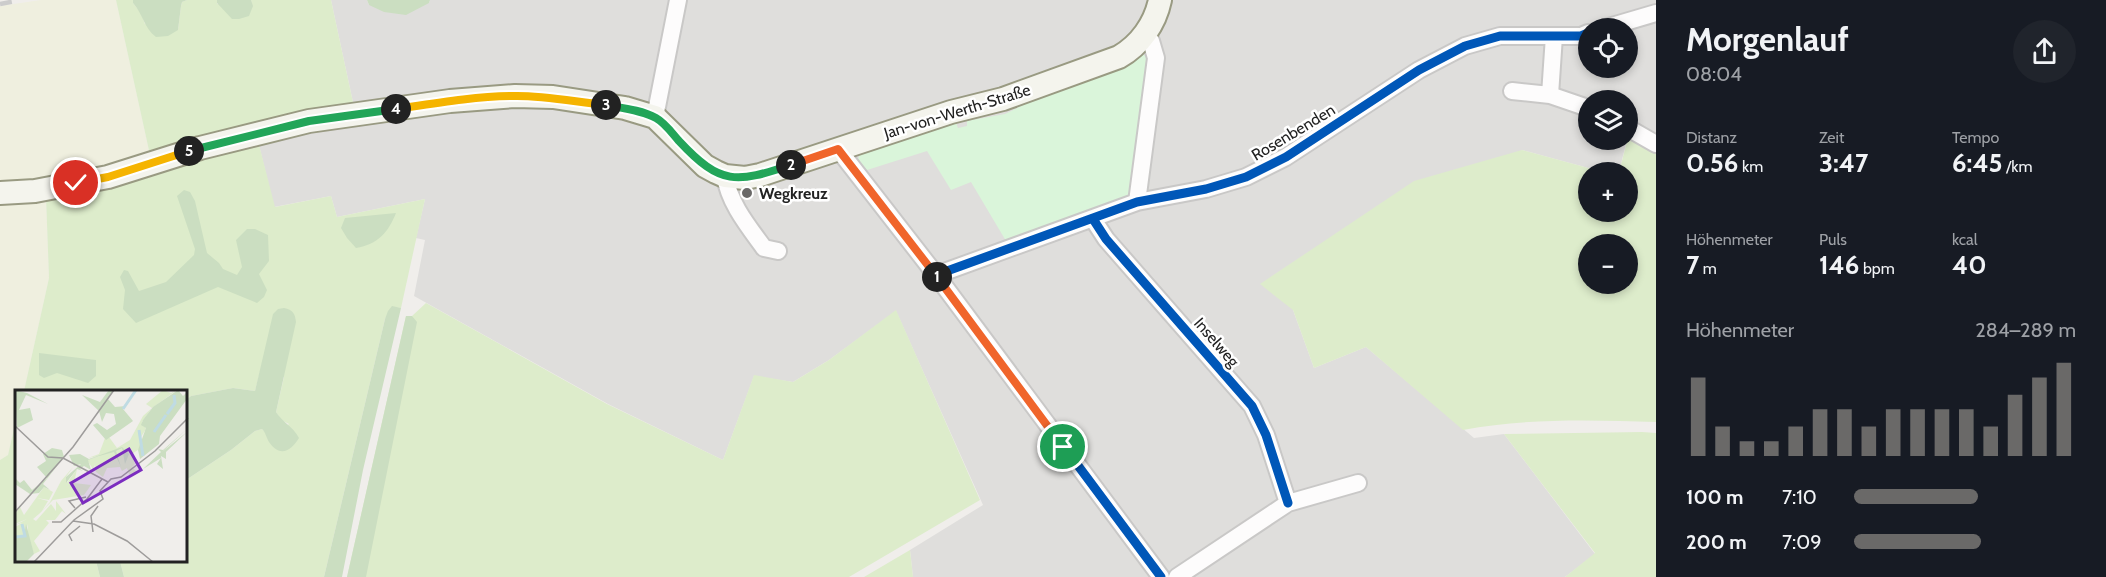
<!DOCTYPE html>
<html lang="de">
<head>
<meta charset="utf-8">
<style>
  body { margin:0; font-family:Cabin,sans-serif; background:#20242c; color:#f1f3f6; height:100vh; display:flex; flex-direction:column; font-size:22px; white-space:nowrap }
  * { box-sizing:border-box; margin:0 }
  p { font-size:20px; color:#9ea1a6 }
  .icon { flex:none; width:33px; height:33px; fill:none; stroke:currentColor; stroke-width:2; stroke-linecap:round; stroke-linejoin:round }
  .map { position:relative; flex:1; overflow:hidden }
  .sheet { display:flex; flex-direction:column; background:#171b24; width:450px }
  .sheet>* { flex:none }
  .tools { position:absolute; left:1578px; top:18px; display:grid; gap:12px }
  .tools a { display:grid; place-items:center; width:60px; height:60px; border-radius:50%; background:#171b24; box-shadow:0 3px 9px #0003; font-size:30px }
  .pin { position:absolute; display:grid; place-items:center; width:51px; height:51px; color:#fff; margin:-26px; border:3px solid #fff; border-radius:50%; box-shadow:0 2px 6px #0007 }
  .km { position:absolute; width:30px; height:30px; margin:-15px; border-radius:50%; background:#222; color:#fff; font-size:16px; line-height:30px; text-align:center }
  .round { display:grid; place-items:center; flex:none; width:63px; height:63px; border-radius:32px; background:#20242c }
  .summary { display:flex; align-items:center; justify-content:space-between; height:102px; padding:0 30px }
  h1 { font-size:33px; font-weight:700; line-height:45px }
  .metrics { display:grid; grid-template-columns:repeat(3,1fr); gap:9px; height:102px; padding:6px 30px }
  .metrics div { display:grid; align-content:center }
  .metrics b { font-size:26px; font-weight:700 }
  .metrics small { font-size:16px; font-weight:400 }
  .metrics p { font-size:16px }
  .chart { height:168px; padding:12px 30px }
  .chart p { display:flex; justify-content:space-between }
  .chart svg { width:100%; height:108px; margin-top:6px; stroke:#6a6968; stroke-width:6 }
  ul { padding:0 30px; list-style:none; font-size:20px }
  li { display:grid; grid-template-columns:96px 72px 1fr; align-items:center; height:45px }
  li i { height:15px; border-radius:8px; background:#6a6968 }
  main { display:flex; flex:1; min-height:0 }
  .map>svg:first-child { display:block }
</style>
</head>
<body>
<main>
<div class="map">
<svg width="1656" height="577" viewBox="0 0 1656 577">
  <rect width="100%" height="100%" fill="#f0eeeb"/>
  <!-- residential -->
  <path fill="#dfdedc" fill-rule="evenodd" d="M331,0H367L369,5L429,3L430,0H1656V139L1629,134L1628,139V100H1588V140H1627L1619,172H1603L1522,150L1293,310L1314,368L1366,347L1474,438L1504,434L1595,554L1565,577H913L910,550L983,505L896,311L829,360L793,382L754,376L723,460L608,404L414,296L425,240L416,238L425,199L337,217L331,196L274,207L257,137L354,107ZM1588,28H1628V68H1588Z"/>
  <!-- farmland -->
  <path fill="#efefdf" d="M41,0H116L150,155L91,173L0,184V6Z
    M46,197L49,278L24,391H16V420L8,455L0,460V200Z"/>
  <!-- grass -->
  <path fill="#ddeccb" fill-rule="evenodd" d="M116,0H133V3L141,13L145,24L178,30L181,6L182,2L187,0H217V4L252,6L251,0H331L354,107L150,155Z
    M1629,134L1656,148V422C1592,420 1526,418 1463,430L1366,347L1314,368L1293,310L1260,284L1414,181L1522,150L1603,172H1588V212H1628V172H1619ZM1588,244H1628V284H1588Z
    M257,137L275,207L331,196L337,217L425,199L401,308L392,307L385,319L324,577H124L120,561L186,560V480L231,450L255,431L262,429L266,433L268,440L289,424L281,420L276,412L284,377L262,364L255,391L233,388L191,396L186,400V391H24L49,278L46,197Z
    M426,303L607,404L723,460L754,375L793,382L829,360L896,310L980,500L849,577H347L406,316H412Z
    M16,420V560L96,561L100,577H0V460L8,455Z
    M1642,432L1656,433V577H1565L1595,553L1504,434Z
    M910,550L913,577H864Z"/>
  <!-- forest -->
  <path fill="#cbdec1" d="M133,0H187L182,2L181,6L178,30L168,36L156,37C144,28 143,14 133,3Z
    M217,0H251L253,6L249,16L239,19H232L217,3Z
    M367,0H430L429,3L406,15L384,12L369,5Z
    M184,190L190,192L195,201L207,253L219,263L223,269L237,275L242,267L236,240L247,229H255L268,235L269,261L259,274L267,290L264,297L257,303L218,287L136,323L123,309L125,290L120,277L124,270L128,271L139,291L166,282L194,255L195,249L177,196Z
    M396,213C388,233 378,244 356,248L347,238L341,228L345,218Z
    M392,306L401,308L363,470L342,577H324L385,319L388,311Z
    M284,308C293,310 295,313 296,322L276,412C283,423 293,426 299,438C291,451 280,458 269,442C266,437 266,433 262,429L255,431L231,450L186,480V400L191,396L233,388L255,391L273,314L278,309Z
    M406,316H412L417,322L366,577H347Z
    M39,353L96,360V376L88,383L57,373L44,378L39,375Z
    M96,561H120L124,577H100Z"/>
  <!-- park -->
  <path fill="#daf5da" d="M1138,55H1144L1148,58L1150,65L1129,195L1006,241L971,182L951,190L927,151L867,170L858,159L860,154L956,123L958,128L967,126V121L1005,114L1056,89L1110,73Z"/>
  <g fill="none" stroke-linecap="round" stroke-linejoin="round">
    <!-- minor casing -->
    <g stroke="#c9c8c7" stroke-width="20">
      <path id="minor" d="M1605,28L1656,13
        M1512,91L1550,95L1588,108
        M1550,95L1554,36
        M655,117L678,0
        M1628,128L1656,144
        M838,149L936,275L1161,577
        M725,176C729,203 748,226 764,248L778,251
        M1137,202L1156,58L1151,41L1144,36
        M1093,219L1106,239L1252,406L1266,435L1288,503
        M936,275L1137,202L1206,189L1246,177L1286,157L1419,70L1465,46L1500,36H1581L1588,33
        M1177,577L1288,503L1358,483"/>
    </g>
    <!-- secondary casing -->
    <g stroke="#999a82" stroke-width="26">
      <path id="secondary" d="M0,193L35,191L108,177L200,148L309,121L450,101L515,96L553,97L625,108L655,117L705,166L716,172L725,176L745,178L760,175L951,112L1003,99L1119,57C1140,45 1155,24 1160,0"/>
    </g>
    <!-- minor -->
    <use href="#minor" stroke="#fdfcfc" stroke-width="16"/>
    <!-- secondary -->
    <use href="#secondary" stroke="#f4f4ed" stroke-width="22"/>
    <!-- rail -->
    <path stroke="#ccc" stroke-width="4.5" stroke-dasharray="12 12" stroke-linecap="butt" d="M0,4L21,0"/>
    <!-- cycleway casing -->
    <g stroke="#fff" stroke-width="13">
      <path id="cycleway" d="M838,149L936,275L1161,577
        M1093,219L1106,239L1252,406L1266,435L1288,503
        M936,275L1137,202L1206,189L1246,177L1286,157L1419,70L1465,46L1500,36H1581L1588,33"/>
    </g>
    <!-- cycleway -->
    <use href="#cycleway" stroke="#0057b8" stroke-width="9"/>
  </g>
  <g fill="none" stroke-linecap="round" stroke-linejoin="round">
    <!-- split-1 casing -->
    <g stroke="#fff" stroke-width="12">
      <path id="split-1" d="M937,277L1063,447"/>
    </g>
    <!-- split-2 casing -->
    <g stroke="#fff" stroke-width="12">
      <path id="split-2" d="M791,165L838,149L937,277"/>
    </g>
    <!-- split-3 casing -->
    <g stroke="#fff" stroke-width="12">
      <path id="split-3" d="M606,105C622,108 641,110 656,118C665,123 672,133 679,141C721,186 736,183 791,165"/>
    </g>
    <!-- split-4 casing -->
    <g stroke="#fff" stroke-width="12">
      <path id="split-4" d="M396,109C436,103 477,96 517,96C547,96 576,102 606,105"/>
    </g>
    <!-- split-5 casing -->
    <g stroke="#fff" stroke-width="12">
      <path id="split-5" d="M189,151L309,121L396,109"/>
    </g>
    <!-- split-6 casing -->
    <g stroke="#fff" stroke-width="12">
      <path id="split-6" d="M76,183L108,177L189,151"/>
    </g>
    <!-- split-1 -->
    <use href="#split-1" stroke="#f0652b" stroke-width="8"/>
    <!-- split-2 -->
    <use href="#split-2" stroke="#f0652b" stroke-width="8"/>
    <!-- split-3 -->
    <use href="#split-3" stroke="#22a559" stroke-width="8"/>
    <!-- split-4 -->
    <use href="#split-4" stroke="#f5b400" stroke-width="8"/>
    <!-- split-5 -->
    <use href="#split-5" stroke="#22a559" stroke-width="8"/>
    <!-- split-6 -->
    <use href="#split-6" stroke="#f5b400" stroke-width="8"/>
  </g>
  <!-- markers -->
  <circle fill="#6a6968" stroke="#fff" stroke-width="2" cx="747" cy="193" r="6"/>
  <g text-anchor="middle" stroke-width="5" stroke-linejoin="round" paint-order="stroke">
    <!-- street labels -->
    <g font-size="16" fill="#222" stroke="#fff">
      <text transform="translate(957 111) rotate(-17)" y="6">Jan-von-Werth-Straße</text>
      <text transform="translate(1293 132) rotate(-31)" y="6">Rosenbenden</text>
      <text transform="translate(1217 342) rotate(49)" y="6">Inselweg</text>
    </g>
    <!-- poi labels -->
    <g font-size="16" font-weight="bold" fill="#222" stroke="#fff" text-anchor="start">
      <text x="759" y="199">Wegkreuz</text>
    </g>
  </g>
  <!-- overview -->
  <g transform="translate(15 390)">
    <rect width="172" height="172" fill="#f0eeeb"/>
    <path d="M148,0L156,3L162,0L137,18L127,32L131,39L126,47L127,57L117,64L120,74L117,77L122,82L115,87L112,78L107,81L105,77L92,78L88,87L81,82L80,75L78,79L72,70L84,66L73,68L84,64L90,48L94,47L102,58L115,50L128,26L137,18L131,14ZM58,77L51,87L52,93L62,79L59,93L76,95L69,105L38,110L24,124L17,127L24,124L18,129L21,131L36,114L41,121V111L51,124L47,121L40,130H31L34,133L19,151L25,161L19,164L16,156L11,157L13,134L9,147H0V137L7,133L0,135L12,129L0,134V124L5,117L9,125L29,97L38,102L34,110L22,108L33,111L27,121L35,112L46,91Z" fill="#ddeccb"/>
    <path d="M0,0L12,3L33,14L11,5L4,20L15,18L18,30L2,38ZM94,0H99L93,9L100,17L111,16L108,19L118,31L91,50L78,35L82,33L92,40L101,34L99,24L91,23L87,32L84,21L67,5L85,12ZM163,0L168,6L172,2V9L145,46L144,54L125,69L123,60L131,38L126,35L128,30L138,17ZM172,39L147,62L172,42L151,62V69L146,66L148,79L142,74L146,68L128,79L146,62L143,59L148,60ZM107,57L114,64L110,74L107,58L101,61L106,77L99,62L84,66L73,70L76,80L69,76L65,79L68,81L62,79L51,93V87L66,74L59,76L54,65L65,64L74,69ZM37,58L47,60L49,67L28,94L35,100L29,97L24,103L15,104L0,94V88L5,93L9,90L17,100L32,88L22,77L31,71L28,64ZM11,134L19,164L11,172H0V146L9,147Z" fill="#cbdec1"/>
    <path fill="none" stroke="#bfdbe3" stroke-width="3" d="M108,19L121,0M152,24L160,13L159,5M124,40L128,66M139,42L151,25M0,147L10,146L7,134"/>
    <path fill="none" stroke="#9e9c9b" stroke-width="1.5" d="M0,36L33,67L48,68L93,92M60,118L54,111L71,107M0,122L58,57L99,0M58,131L79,134L112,151L138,172M37,132H46L72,109L87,89M78,142L76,126L83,116M57,151L54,145L65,136M19,172L59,130L88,109L85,101L96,89L106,87L140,61L173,28"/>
    <path fill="#7b2cbf" fill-opacity="0.15" stroke="#7b2cbf" stroke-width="3" d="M114,59L126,80L68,113L56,93Z"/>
    <rect width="172" height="172" fill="none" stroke="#222" stroke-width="3"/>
  </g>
</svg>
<div class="tools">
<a><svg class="icon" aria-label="locate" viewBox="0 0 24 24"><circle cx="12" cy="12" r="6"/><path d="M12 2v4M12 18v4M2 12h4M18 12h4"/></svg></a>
<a><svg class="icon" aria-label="layers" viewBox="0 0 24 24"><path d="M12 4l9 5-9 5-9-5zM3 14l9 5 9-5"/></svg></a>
<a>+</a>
<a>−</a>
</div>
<div class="pin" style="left:1063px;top:447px;background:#1e9e55"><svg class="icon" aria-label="arrive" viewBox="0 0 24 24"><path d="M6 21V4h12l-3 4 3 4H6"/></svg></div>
<div class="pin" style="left:76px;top:183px;background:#d93025"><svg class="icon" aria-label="check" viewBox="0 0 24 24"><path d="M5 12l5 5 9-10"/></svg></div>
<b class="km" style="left:937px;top:277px">1</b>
<b class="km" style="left:791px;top:165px">2</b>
<b class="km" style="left:606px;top:105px">3</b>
<b class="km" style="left:396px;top:109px">4</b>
<b class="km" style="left:189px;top:151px">5</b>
</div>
<section class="sheet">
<div class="summary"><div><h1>Morgenlauf</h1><p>08:04</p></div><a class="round"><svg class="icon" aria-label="share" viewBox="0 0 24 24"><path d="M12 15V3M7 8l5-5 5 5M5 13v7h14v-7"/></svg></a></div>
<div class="metrics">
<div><p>Distanz</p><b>0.56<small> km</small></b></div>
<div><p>Zeit</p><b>3:47</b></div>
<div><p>Tempo</p><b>6:45<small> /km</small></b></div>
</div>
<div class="metrics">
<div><p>Höhenmeter</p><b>7<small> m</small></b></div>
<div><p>Puls</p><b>146<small> bpm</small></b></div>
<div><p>kcal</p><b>40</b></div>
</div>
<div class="chart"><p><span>Höhenmeter</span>284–289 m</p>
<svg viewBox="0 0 160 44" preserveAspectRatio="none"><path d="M5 44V12M15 44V32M25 44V38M35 44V38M45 44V32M55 44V25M65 44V25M75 44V32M85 44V25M95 44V25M105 44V25M115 44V25M125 44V32M135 44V19M145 44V12M155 44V6"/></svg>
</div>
<ul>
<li><b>100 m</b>7:10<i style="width:56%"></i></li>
<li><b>200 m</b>7:09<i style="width:57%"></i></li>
</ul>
</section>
</main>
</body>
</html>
